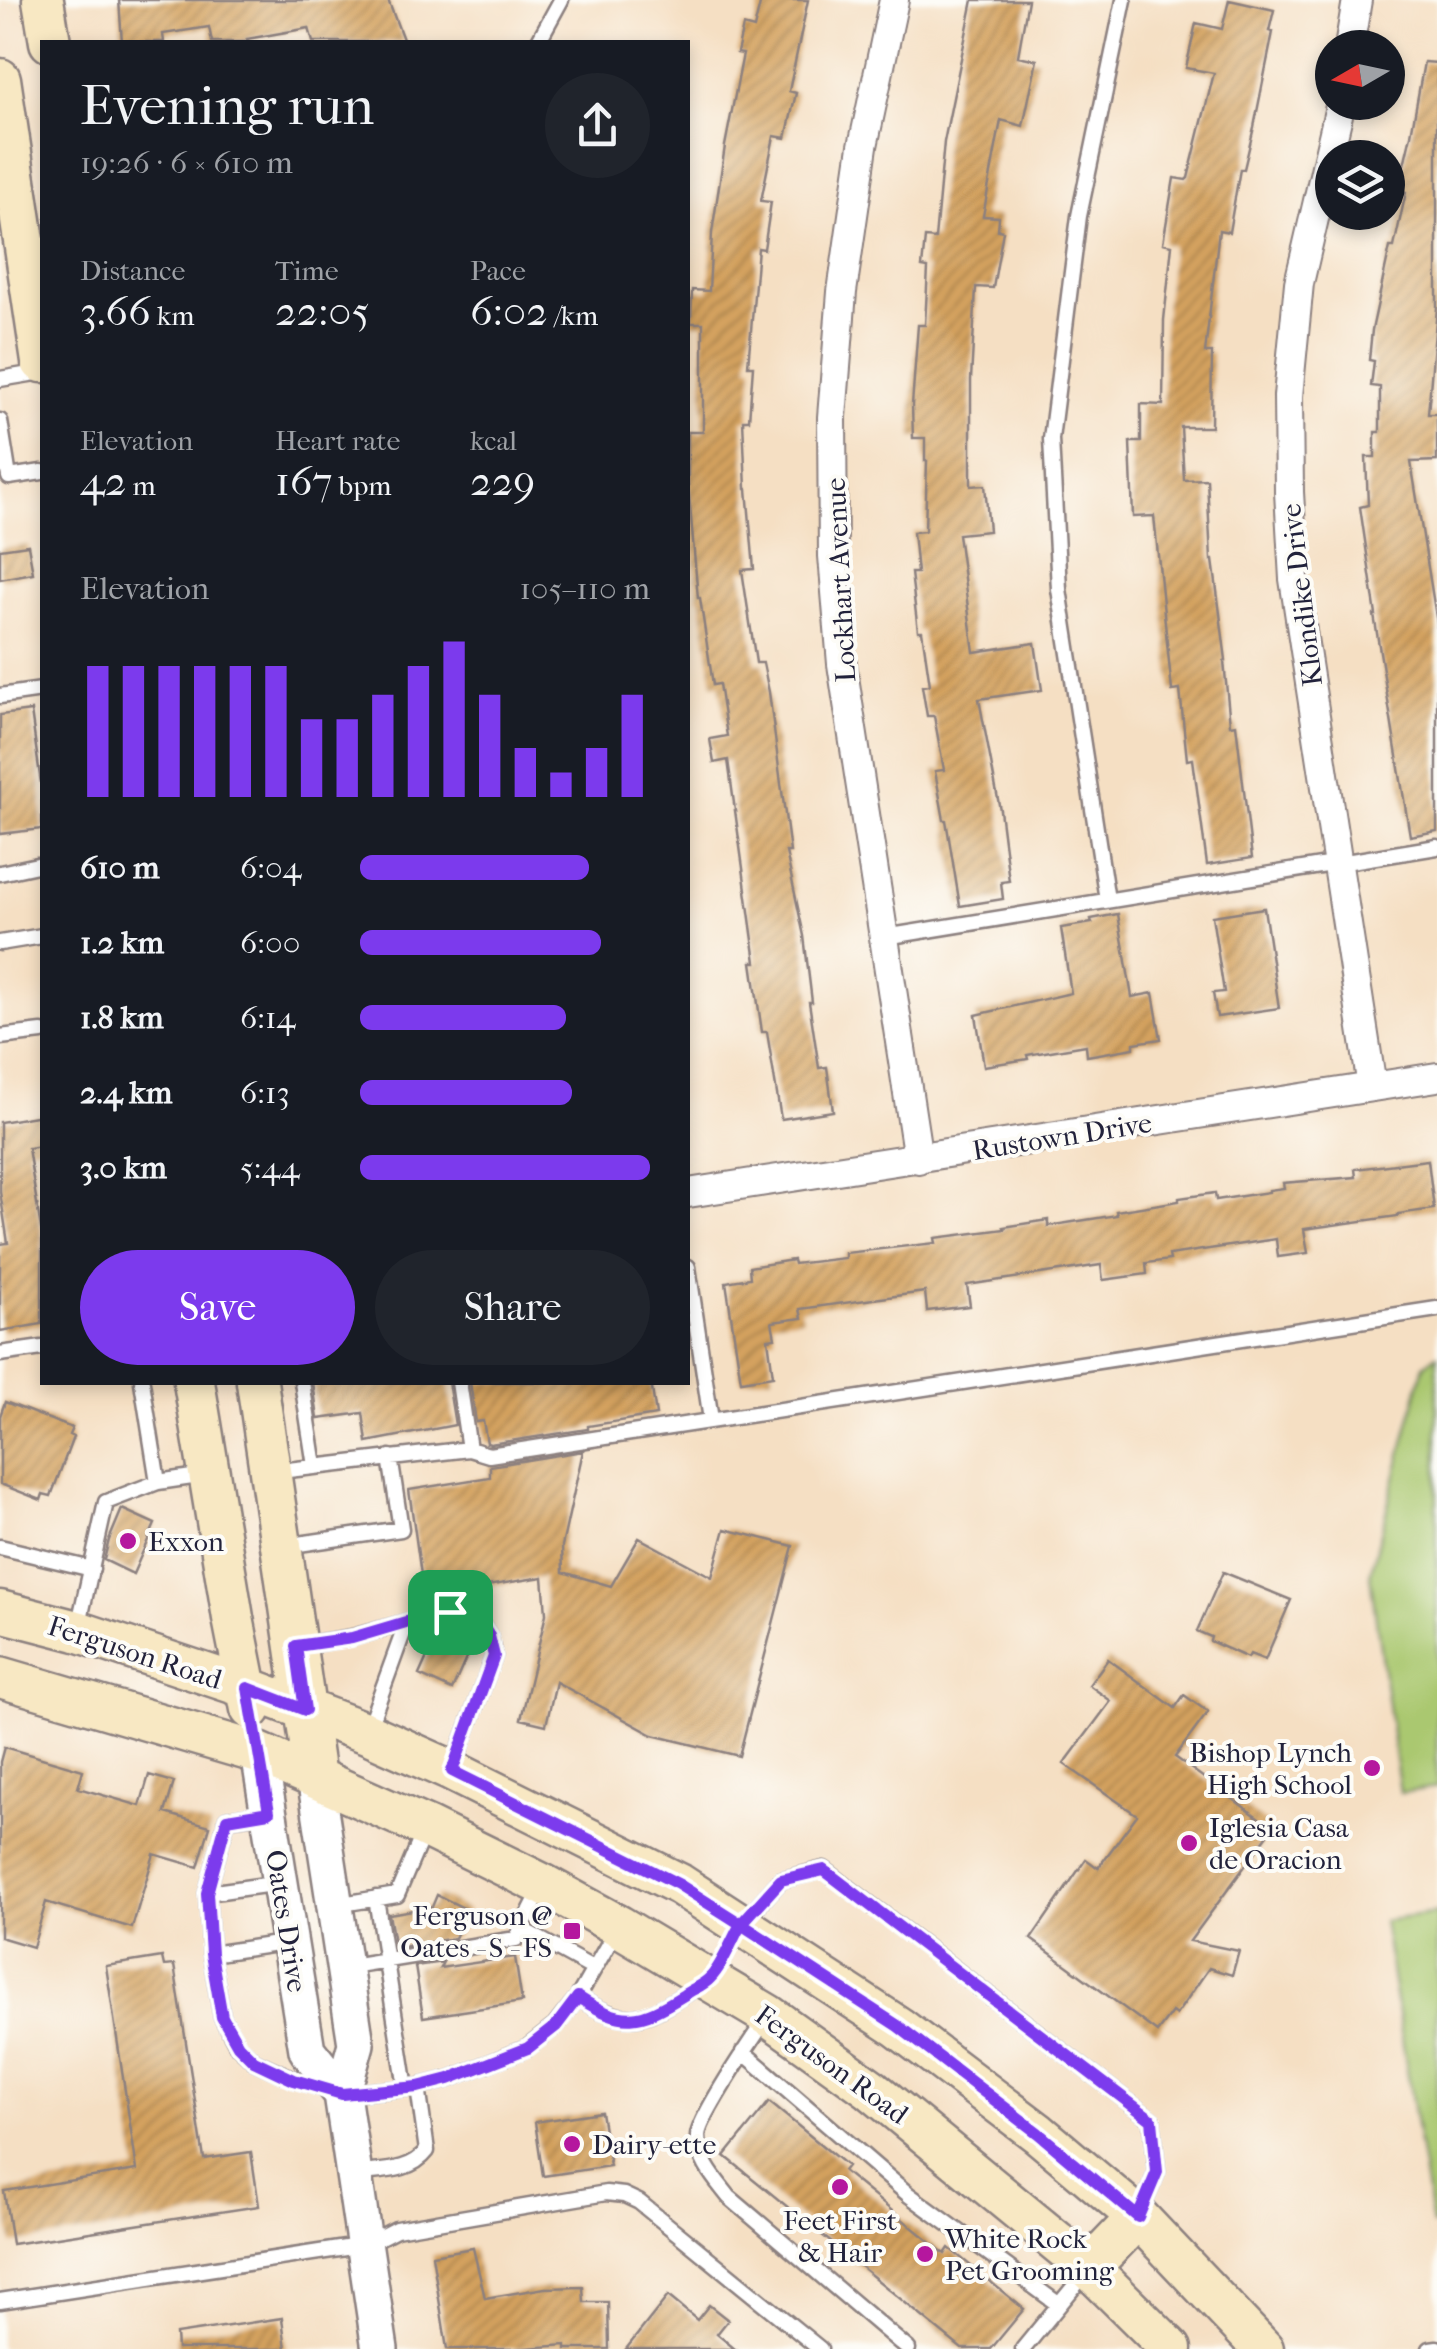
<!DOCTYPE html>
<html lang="en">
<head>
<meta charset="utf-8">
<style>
  body { margin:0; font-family:"IM FELL French Canon",serif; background:#20242c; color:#f1f3f6; height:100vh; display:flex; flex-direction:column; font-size:38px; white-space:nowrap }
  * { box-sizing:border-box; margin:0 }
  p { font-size:32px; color:#9ea1a6 }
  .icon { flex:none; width:55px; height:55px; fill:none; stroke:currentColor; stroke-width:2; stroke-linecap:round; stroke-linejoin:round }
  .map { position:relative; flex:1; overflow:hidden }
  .drawer { position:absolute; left:40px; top:40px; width:650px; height:1345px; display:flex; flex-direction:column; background:#171b24; border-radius:0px; box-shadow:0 5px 15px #0003 }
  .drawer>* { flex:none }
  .needle { width:65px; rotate:261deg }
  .tools { position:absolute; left:1315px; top:30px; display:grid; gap:20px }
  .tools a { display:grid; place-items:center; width:90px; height:90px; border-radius:50%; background:#171b24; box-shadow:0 5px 15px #0003; font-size:50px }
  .pin { position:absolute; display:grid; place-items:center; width:85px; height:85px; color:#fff; margin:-42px; border-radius:20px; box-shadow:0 5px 15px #0006 }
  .round { display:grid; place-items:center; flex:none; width:105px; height:105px; border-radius:52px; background:#20242c }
  .headline { display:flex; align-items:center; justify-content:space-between; height:170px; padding:0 40px }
  h1 { font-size:55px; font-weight:600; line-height:75px }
  .stats { display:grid; grid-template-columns:repeat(3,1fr); gap:15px; height:170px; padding:10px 40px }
  .stats div { display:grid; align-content:center }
  .stats b { font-size:42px; font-weight:600 }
  .stats small { font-size:28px; font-weight:400 }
  .stats p { font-size:28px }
  .chart { height:280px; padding:20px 40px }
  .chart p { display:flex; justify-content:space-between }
  .chart svg { width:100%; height:180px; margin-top:10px; stroke:#7c3aed; stroke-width:6 }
  .button { display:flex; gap:20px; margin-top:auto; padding:20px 40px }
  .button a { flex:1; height:115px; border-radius:60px; background:#7c3aed; color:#fff; font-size:40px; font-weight:600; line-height:115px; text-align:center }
  .button a+a { background:#20242c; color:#f1f3f6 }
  ul { padding:0 40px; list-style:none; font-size:32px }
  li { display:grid; grid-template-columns:160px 120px 1fr; align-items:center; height:75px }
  li i { height:25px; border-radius:12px; background:#7c3aed }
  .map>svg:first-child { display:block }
</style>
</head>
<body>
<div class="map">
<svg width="1437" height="2349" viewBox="0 0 1437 2349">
  <defs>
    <pattern id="building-hatch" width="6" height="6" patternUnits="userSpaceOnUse" patternTransform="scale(2.5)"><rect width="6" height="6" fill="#d4a25e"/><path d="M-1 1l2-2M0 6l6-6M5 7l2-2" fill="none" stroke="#ac844f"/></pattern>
  </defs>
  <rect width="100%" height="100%" fill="#fdfcf7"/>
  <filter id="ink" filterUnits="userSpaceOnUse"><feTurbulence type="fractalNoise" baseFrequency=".01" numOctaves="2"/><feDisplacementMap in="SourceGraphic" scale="20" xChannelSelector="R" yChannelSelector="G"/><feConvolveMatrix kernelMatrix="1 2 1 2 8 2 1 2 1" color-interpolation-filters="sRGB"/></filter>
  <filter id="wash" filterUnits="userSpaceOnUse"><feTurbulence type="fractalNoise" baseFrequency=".0048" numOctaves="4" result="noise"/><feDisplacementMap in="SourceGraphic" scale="40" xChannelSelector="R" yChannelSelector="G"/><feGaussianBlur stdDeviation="2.25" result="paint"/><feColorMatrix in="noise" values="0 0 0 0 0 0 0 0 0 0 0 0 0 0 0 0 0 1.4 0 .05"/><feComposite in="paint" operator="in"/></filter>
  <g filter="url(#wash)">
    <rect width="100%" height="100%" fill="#f5dfc3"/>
    <!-- pitch -->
    <path fill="#aac86f" stroke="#667555" stroke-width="2.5" d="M1437,1355V1787L1400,1793L1370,1575L1424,1365Z
      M1437,1913V2224L1432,2225L1383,1921Z"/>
    <g id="blocks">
      <!-- building -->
      <path fill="url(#building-hatch)" d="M119,0H388L404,42H313L309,28L247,39L248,42H212L209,27L163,34L164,42H122Z
        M761,0H808L789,91L796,93L786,138L774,136L761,201L771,202L764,249L758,248L748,366H753L749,420H743L746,489H747L754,569L742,570L756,663H763L769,692L790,852H786L804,936L812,1002H809L819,1068L827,1067L833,1111L781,1119L767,1032H762L752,962H756L728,760L714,763L710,739L727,736L719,684L713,685L700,598H698L688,483V432H703V323H691L692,290L709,291L712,233L725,146L743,54L737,53L743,26L754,29Z
        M973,0H1028L1018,56L1037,60L1023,126L1001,120L983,216L999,217L998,230L1003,231L993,288L976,287L971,380V486L985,485L989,531L958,534L974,652L1035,643L1042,690L979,699L1000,810L1009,881L1001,882L1003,899L960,906L946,820H944L935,771L944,770L934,716H927L922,686L930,685L922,631H918L911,573H917L913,532L925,531L927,461H925V438H913L912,405L918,325H925L928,268L922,267L925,238L935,239L944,142Z
        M1229,0L1274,10L1269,31L1273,32L1254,127L1244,169H1240L1229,232L1219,230L1205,353H1212L1211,427H1181L1184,480L1207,479L1211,560H1213L1226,660L1224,661L1230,725L1236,724L1252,858L1207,865L1193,759L1187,760L1180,690L1172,691L1154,516L1133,517L1130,442H1141V404L1163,405L1164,320L1172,245L1163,243L1174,178L1186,180L1188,178L1214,73L1186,68L1196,23L1222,29Z
        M1424,62L1437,63V307L1428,414H1437V461L1411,462L1437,623V831L1410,836L1374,615H1376L1360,507L1368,505L1366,457H1375V432H1380V387L1371,386L1374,361L1369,360L1372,330L1390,247H1394L1406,192L1398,190L1411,135Z
        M28,545L33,573L0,579V549Z
        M31,711L42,791V829L0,834V715Z
        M1264,908L1279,1008L1217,1017L1213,993L1224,992L1212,916Z
        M1118,914L1132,997L1153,993L1161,1039L1134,1043V1048L1087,1056L1086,1045L1027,1055L1028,1059L984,1066L976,1015L1071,993L1061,928L1092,923L1091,919Z
        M42,1115V1146L28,1148L42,1235V1324L0,1331V1244L8,1243L0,1192V1122Z
        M1428,1160L1434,1209L1398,1214V1216L1304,1229L1308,1253L1278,1257L1276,1239L1169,1255L1170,1260L1146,1263L1147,1274L1103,1280L1101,1265L967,1285L970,1306L927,1311L925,1292L800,1309L802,1318L772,1322L775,1338L768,1339L773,1376L741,1381L726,1282L750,1278L749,1267L793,1260L794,1264L845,1258V1253L936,1243L935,1238L1005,1229L1004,1227L1048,1220V1226L1117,1215L1116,1211L1179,1201V1198L1215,1193L1216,1200L1269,1192V1190L1284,1188L1283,1183L1356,1177L1355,1169Z
        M313,1382H448L455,1425L367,1442L363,1413L318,1419Z
        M470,1382H651L656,1415L588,1426V1429L490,1444L487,1443L483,1421L476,1422Z
        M5,1402L72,1428L69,1435L73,1437L51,1496L43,1494L41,1500L0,1484V1416Z
        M583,1451L562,1546L563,1572L611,1586L639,1538L712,1577L725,1529L793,1546L739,1756L653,1735L556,1682L546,1725L521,1719L546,1614L543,1577L424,1596L409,1490L490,1477V1466Z
        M122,1509L155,1524L133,1574L104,1560L109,1540Z
        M1223,1572L1291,1600L1265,1660L1250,1654L1248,1658L1210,1641L1211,1637L1197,1631Z
        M449,1624L476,1636L452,1690L419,1675L441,1626Z
        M1108,1659L1175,1708L1184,1695L1208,1712L1175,1757L1273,1828L1190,1941L1239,1951L1232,1975L1209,1968L1176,2015L1172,2012L1157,2032L1031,1939L1086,1859L1098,1868L1137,1815L1064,1764L1111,1701L1089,1685Z
        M4,1747L83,1770L78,1788L140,1806L149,1775L174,1782L165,1813L210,1826L198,1867L154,1854L132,1928L46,1902L33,1947L0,1937V1762Z
        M437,1895L468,1910L455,1938L395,1948L389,1914L432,1907Z
        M162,1957L164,1966L174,1965L204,2159L251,2152L259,2206L12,2244L4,2191L137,2170L106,1966Z
        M515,1957L522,2002L423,2017L415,1966L443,1962L440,1968Z
        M769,2102L847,2166L843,2171L945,2254L949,2248L1024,2309L991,2349H962L725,2156Z
        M601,2112L610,2166L543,2176L535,2122Z
        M473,2248L485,2298L545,2288L583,2287L584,2302H608L609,2349H566V2345L513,2349H447L432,2255Z
        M668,2296L697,2320L709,2305L728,2320L717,2334L735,2349H626Z
        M282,2318L286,2349H177L176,2334Z"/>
    </g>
  </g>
  <g filter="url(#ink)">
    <use href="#blocks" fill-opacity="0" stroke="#8c807f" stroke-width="2.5"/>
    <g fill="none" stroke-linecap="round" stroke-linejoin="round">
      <!-- service casing -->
      <g stroke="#8c807f" stroke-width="19">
        <path id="service" d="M538,42L561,0
          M0,379L42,372
          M0,421L9,477L42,472
          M0,696L42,690
          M0,873L42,864
          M1107,900L1059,589L1051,439L1079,216L1124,0
          M885,937L1437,847
          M0,943L42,936
          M0,1037L42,1032
          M688,1267L711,1420
          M0,1354L42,1348
          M142,1382L158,1482L206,1475
          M302,1382L315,1466
          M459,1382L469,1449
          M271,1472L469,1449L489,1455L1437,1309
          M285,1546L401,1529L390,1457
          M0,1547L92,1569
          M78,1628L106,1502L158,1482
          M297,1646L353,1637L407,1622L450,1613L478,1619L489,1636L494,1656L454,1765
          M367,1732L407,1622
          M207,1893L280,1883
          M376,1898L406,2088
          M336,1905L397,1895L425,1829
          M743,1922L781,1880L824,1869L1152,2120L1157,2172L1140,2212
          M521,1929L594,1969
          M290,1942L211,1954L222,2017L237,2045L254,2061L294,2079L342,2094L418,2087L449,2079L527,2048L555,2026L578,1997L618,1927
          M211,1954L207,1893L227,1819L268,1813
          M344,1967L516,1939L543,1886
          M578,1997C637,2036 652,2013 705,1982
          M768,2016C755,2035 698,2119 698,2136C698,2161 715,2179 729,2197L908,2349
          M743,2052L909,2195L1058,2304
          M354,2174C380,2170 410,2173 427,2151L418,2087
          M0,2301L365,2245L396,2229L606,2193L624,2195L639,2202L820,2349
          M1023,2349L1086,2272
          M1430,2349L1437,2348"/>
      </g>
      <!-- minor casing -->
      <g stroke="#8c807f" stroke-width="32">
        <path id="minor" d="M894,0L863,146L842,292L832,417L833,556L842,664L918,1159
          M1349,48L1357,0
          M1341,102L1299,283L1288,396L1289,492L1294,579L1372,1087
          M688,1193L1437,1077"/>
      </g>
      <!-- tertiary casing -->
      <g stroke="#8c807f" stroke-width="40">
        <path id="tertiary" d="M259,1753L307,2050L342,2094
          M315,1777L356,2044L342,2094L380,2349"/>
      </g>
      <!-- secondary casing -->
      <g stroke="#8c807f" stroke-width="45">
        <path id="secondary" d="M43,0L50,42
          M0,79L42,362
          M194,1382L233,1618L251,1709
          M257,1382L315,1777
          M0,1611L77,1631L248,1688L367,1733L452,1771L679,1884L898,2027L1038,2133L1138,2217L1263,2349
          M0,1677L259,1753L426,1827L544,1885L619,1926L768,2015L871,2089L1089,2268L1171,2349
          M1089,2268L1138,2217"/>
      </g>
      <!-- service -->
      <use href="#service" stroke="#fff" stroke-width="14"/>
      <!-- minor -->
      <use href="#minor" stroke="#fff" stroke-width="28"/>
      <!-- tertiary -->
      <use href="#tertiary" stroke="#fff" stroke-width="35"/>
      <!-- secondary -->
      <use href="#secondary" stroke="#f8e8c3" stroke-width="40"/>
    </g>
  </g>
  <g fill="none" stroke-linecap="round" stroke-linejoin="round" filter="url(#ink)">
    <!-- route casing -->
    <g stroke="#fff" stroke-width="20">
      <path id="route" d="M450,1612L406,1622L352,1638L296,1646L305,1710L248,1688L269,1812L227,1819L207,1893L211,1954L222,2017L238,2045L254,2061L294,2080L342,2094L418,2087L449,2079L528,2048L556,2026L578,1997C624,2027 639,2023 684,1995C692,1989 704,1985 710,1978C721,1968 733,1938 741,1924L898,2026L1038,2133L1138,2217L1157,2172L1152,2120L824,1870L781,1880L741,1924L678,1884L452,1771L494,1656L489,1636L478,1619L450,1612"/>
    </g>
    <!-- route -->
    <use href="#route" stroke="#7c3aed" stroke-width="12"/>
  </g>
  <!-- markers -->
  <g fill="#b5179e" stroke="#fdfcf7" stroke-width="4">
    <circle cx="128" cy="1541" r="10"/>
    <circle cx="1372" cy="1768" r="10"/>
    <circle cx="1189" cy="1843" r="10"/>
    <rect x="562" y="1921" width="20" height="20" rx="5"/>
    <circle cx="572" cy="2144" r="10"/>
    <circle cx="840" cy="2187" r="10"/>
    <circle cx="925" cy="2254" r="10"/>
  </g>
  <g text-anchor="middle" stroke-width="8" stroke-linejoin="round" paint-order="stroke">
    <!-- street labels -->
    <g font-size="28" fill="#22223b" stroke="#fdfcf7">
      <text transform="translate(840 580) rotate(-93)" y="10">Lockhart Avenue</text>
      <text transform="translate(1301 595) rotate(-97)" y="10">Klondike Drive</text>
      <text transform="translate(1062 1136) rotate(-9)" y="10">Rustown Drive</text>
      <text transform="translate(135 1652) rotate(18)" y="10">Ferguson Road</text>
      <text transform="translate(287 1921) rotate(81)" y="10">Oates Drive</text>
      <text transform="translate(832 2064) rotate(36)" y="10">Ferguson Road</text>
    </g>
    <!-- poi labels -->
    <g font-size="28" fill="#22223b" stroke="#fdfcf7" text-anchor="start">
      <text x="148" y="1551">Exxon</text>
      <text x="1352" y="1762" text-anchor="end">Bishop Lynch<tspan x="1352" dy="32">High School</tspan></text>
      <text x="1209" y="1837">Iglesia Casa<tspan x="1209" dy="32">de Oracion</tspan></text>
      <text x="552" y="1925" text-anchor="end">Ferguson @<tspan x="552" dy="32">Oates - S - FS</tspan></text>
      <text x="592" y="2154">Dairy-ette</text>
      <text x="840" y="2230" text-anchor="middle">Feet First<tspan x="840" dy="32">&amp; Hair</tspan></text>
      <text x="945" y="2248">White Rock<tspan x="945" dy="32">Pet Grooming</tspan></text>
    </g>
  </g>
</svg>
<div class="tools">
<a><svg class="needle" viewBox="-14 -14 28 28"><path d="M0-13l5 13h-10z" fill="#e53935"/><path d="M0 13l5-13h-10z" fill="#9ea1a6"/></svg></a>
<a><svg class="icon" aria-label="layers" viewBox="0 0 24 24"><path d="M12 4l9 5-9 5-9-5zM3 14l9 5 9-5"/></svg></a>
</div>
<div class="pin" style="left:450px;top:1612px;background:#1e9e55"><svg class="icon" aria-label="arrive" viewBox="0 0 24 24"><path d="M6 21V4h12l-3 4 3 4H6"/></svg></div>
<section class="drawer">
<div class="headline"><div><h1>Evening run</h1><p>19:26 · 6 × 610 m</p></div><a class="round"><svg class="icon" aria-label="share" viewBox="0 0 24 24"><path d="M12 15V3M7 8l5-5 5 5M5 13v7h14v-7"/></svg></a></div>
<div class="stats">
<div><p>Distance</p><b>3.66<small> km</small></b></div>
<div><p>Time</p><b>22:05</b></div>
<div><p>Pace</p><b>6:02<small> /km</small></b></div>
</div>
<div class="stats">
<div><p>Elevation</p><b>42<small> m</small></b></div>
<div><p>Heart rate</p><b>167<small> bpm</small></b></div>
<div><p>kcal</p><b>229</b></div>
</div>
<div class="chart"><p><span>Elevation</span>105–110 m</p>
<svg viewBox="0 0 160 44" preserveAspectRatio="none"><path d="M5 44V12M15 44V12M25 44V12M35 44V12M45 44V12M55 44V12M65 44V25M75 44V25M85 44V19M95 44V12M105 44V6M115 44V19M125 44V32M135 44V38M145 44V32M155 44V19"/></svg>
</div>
<ul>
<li><b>610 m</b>6:04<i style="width:79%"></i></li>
<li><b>1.2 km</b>6:00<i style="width:83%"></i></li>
<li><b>1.8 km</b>6:14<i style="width:71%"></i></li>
<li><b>2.4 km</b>6:13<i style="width:73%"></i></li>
<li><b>3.0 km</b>5:44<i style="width:100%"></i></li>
</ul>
<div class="button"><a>Save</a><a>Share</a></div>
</section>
</div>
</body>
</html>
